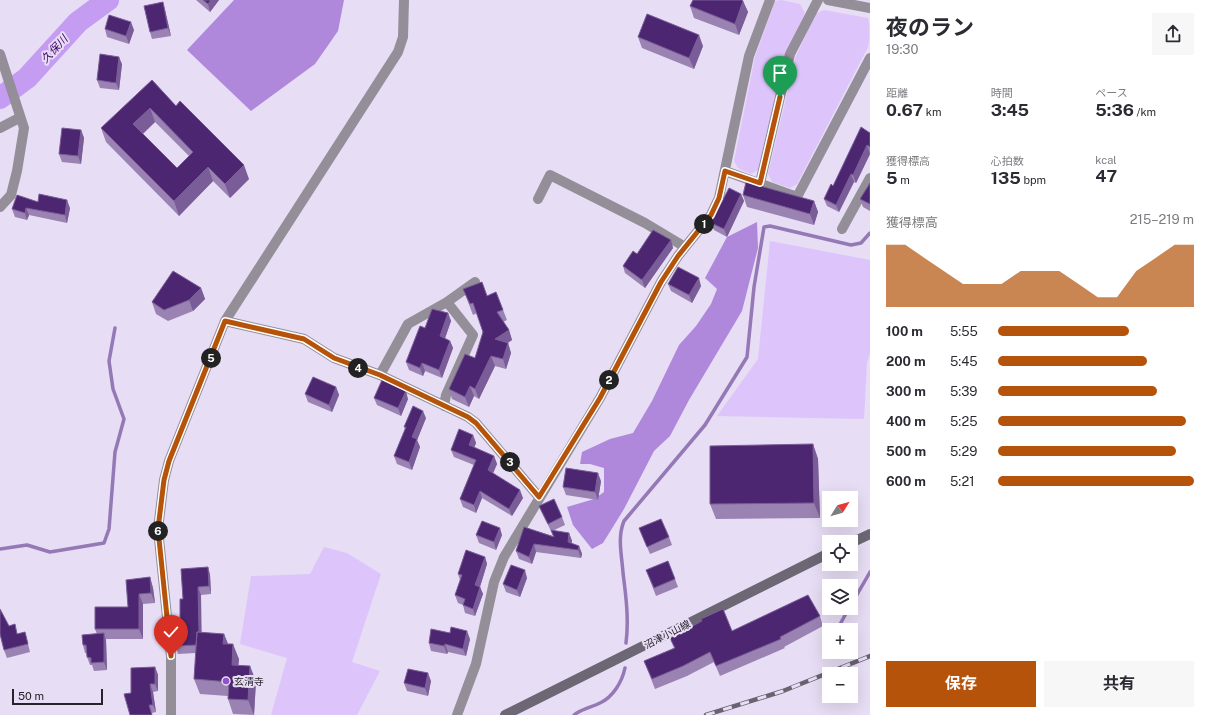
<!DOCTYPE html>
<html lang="ja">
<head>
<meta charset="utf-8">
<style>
  body { margin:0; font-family:"Public Sans","Noto Sans JP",sans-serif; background:#f7f7f7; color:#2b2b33; height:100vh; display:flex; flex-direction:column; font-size:15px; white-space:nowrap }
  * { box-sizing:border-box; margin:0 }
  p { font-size:13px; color:#7c7c81 }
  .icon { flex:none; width:22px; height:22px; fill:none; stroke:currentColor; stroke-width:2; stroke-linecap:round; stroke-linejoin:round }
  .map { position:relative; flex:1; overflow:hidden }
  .side { display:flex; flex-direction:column; background:#fff; width:340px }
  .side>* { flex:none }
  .needle { width:26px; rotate:53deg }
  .fabs { position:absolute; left:822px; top:491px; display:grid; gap:8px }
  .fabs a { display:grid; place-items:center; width:36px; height:36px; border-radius:0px; background:#fff; box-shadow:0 4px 16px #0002; font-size:20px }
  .scale { position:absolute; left:12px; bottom:10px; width:91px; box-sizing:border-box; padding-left:4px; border:2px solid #26232b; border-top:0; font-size:11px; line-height:14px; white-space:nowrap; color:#26232b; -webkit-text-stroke:3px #e7ddf4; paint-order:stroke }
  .pin { position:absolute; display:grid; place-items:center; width:34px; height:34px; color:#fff; margin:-41px -17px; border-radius:50% 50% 50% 0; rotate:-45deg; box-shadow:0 0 4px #0007 }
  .pin .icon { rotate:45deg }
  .km { position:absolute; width:20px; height:20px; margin:-10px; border-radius:50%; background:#222; color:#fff; font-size:11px; line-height:20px; text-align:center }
  .round { display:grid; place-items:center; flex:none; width:42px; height:42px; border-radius:0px; background:#f7f7f7 }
  .overview { display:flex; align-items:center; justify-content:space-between; height:68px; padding:0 16px }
  h1 { font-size:22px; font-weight:700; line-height:30px }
  .metrics { display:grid; grid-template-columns:repeat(3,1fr); gap:6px; height:68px; padding:4px 16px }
  .metrics div { display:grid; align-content:center }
  .metrics b { font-size:17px; font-weight:700 }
  .metrics small { font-size:11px; font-weight:400 }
  .metrics p { font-size:11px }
  .chart { height:112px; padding:8px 16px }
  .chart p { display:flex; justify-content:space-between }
  .chart svg { width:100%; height:72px; margin-top:4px; fill:#b45309; opacity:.7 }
  .primary-button { display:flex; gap:8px; margin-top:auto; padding:8px 16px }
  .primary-button a { flex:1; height:46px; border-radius:0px; background:#b45309; color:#fff; font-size:16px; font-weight:700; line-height:46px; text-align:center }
  .primary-button a+a { background:#f7f7f7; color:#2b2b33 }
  ul { padding:0 16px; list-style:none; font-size:13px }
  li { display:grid; grid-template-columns:64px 48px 1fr; align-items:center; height:30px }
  li i { height:10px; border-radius:5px; background:#b45309 }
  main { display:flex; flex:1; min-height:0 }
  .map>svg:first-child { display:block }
</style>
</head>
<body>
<main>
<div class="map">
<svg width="870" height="715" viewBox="0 0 870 715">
  <rect width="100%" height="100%" fill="#e7ddf4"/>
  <!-- green -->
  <path fill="#ddc5fb" d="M781,0L800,4L805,13L785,55L758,170L751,174L738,168L734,161L755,57L775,1Z
    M824,10L868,18C870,26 870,38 868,47L797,184L790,188L772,182L768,174L796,56L815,14Z
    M770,241L870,260V353L867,363L864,419L717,416L758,359Z
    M324,547L347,553L381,574L352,662L380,671L357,715H271L287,658L240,644L251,576L310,574Z"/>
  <!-- forest -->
  <path fill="#af88db" d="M234,0H344L338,31L315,64L251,111L187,50Z
    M757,222L758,248L742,311L689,400L670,436L654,451L624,509L603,543L592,549L573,525L567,507L594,499L604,492V468L590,464H580L582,452L610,439L633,433L652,401L679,345L696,326L711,304L717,289L705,278L727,237Z"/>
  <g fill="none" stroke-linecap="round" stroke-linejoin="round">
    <!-- stream -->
    <path stroke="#9578b6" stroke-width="3.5" d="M0,549L27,545L50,552L104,543L109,529L115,452L124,419L113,389L109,361L115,328
      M851,605L870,572
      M838,628L849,608
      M626,643C629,620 626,596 623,573C622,556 617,538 624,521L705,425L747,357L754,287L764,227L770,226L851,245L861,243L870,233
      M574,715C581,709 592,707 600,703C613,697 622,682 625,668"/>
    <!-- river -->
    <path stroke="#c49df2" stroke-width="22" d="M0,98L27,78L78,22L108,0"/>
    <!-- street -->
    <path stroke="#938e98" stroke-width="10" d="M828,0L870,8
      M0,54L24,128L17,171L11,195L0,207
      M0,128L19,118
      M725,171L797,197L870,58
      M760,183L790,54L818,0
      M538,199L550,175L645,223L685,247
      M842,229L870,178
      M225,321L304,339L334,358L380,375L468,417L476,423L539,497
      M380,375L408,324L447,302L475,282
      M444,406L446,395L473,335L447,302
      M171,715V656L158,529L164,480L169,461L225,321L398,52L403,37L404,0
      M457,715L476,664L494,582L504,557L600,398L661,282L678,256L711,215L719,198L749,56L770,0"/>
    <!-- secondary -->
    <path stroke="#6d6775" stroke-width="10" d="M851,543L870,534
      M505,715L829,553"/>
    <!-- rail casing -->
    <g stroke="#696370" stroke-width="4.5">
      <path id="rail" d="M706,715L783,691L870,656"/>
    </g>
    <!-- rail -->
    <use href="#rail" stroke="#e7ddf4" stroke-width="3" stroke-dasharray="9" stroke-linecap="butt"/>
  </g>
  <!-- wall -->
  <path fill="#9a82b2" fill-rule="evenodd" d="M196,0H219L210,12Z
    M743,1L748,12L739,35L694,18L690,6Z
    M165,10L171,36L152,39L150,32Z
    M105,29L134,30L129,44L107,37Z
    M638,37L703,46L694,69L642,48Z
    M122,64L119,90L100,88L97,80Z
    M152,80L176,106L249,179L230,198L213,181L179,216L106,142L101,128ZM155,122L189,156L177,168L143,134Z
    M81,130L84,138L81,164L62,162L59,154Z
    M870,133V154L856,183L854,182L839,212L827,206L824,199Z
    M870,183V211L863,207L860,199Z
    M741,194L744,201L727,237L714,230L711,223Z
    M743,195L814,201L818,212L814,225L747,207Z
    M38,202L70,208L67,223L29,215L27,220L15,217L12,209Z
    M671,240L673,248L645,288L625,273L623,266Z
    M668,284L701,286L692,303L671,291Z
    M201,288L205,299L193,311L168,321L156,314L152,302Z
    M463,289L487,296L496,292L507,320L503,322L509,330L512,340L508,343L511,353L506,369L495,366L479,399L474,396L469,407L452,399L449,389L475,358L483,332L477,313L473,315Z
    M448,313L451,321L445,338L450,341L453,348L442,378L425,371L423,376L409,370L406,362L425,328Z
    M336,387L339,395L332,412L308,402L305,394Z
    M374,398L408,399L401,416L377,405Z
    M426,418L417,440L420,447L412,470L397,464L394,456L405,429L404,427Z
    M473,435L476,443L474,448L494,456L497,464L493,473L523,498L512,516L482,498L476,513L463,507L460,499L474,465L454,457L451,450Z
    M813,444L818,459L820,518L716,519L710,504Z
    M601,481L598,500L566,495L563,487Z
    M539,506L562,517L565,525L552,531L569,533L572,541L571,543L579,546L582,554L581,558L536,552L532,564L519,559L516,551L524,527L553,536L551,531L542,513Z
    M639,528L669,537L672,545L650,554Z
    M476,535H502L496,550L479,543Z
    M485,557L487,564L480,587L483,594L475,616L465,613L463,605L458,603L455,595L460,580L458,574Z
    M208,567L210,575L211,594L201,595V633L224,634L228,644L239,659L238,666L256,681L254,715L233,714L228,699V696L200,694L194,679L196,653L178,654L176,646L180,627L183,599Z
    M646,570L675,579L678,587L656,596Z
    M150,577L153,588L155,603L143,604V639H106L107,670L94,671L92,665H90L87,657V653H85L83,645L97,634L95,629L128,607Z
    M527,578L520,597L506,592L503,584Z
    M820,616L823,626L784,647L785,648L720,676L714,662L687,676L655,689L644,661L674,648L670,638L732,631Z
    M9,626L18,634L25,632L30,652L7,658L4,650Z
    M470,639L466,656L448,652L447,654L431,651L429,643Z
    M155,667L158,675V691L153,692L156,712L152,713L131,693Z
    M431,681L428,696L407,691L404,683Z"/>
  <!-- shaded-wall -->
  <path fill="#7a5d98" d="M211,0H219L210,12L208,4Z
    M743,1L748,12L739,35L735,24Z
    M163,2L165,10L171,36L168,28Z
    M131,22L134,30L129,44L126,36Z
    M699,35L703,46L694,69L689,58Z
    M119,57L122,64L119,90L116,83Z
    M150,108L155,122L138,138L133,124Z
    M81,130L84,138L81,164L78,156Z
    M867,145L870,154L856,183L853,175Z
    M244,165L249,179L230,198L225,184Z
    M208,167L213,181L179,216L174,201Z
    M851,174L854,182L839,212L836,205Z
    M741,194L744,201L727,237L724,229Z
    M67,200L70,208L67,223L65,215Z
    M814,201L818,212L814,225L810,214Z
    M26,208L29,215L27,220L25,213Z
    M671,240L673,248L645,288L642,280Z
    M699,278L701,286L692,303L689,295Z
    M201,288L205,299L193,311L189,300Z
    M448,313L451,321L443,344L440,336Z
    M509,330L512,340L498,349L495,339Z
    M450,341L453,348L442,378L439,370Z
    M508,343L511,353L506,369L503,359Z
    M491,356L495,366L479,399L475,389Z
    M422,363L425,371L423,376L420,368Z
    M470,386L474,396L469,407L465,397Z
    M336,387L339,395L332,412L329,405Z
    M406,391L408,399L401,416L398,408Z
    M423,411L426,418L417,440L420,447L412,470L409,462L412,437Z
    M473,435L476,443L472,453L469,445Z
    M813,444L818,459L820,518L814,503Z
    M494,456L497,464L491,478L488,470Z
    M598,473L601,481L598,500L595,492Z
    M520,490L523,498L512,516L509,509Z
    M480,491L482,498L476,513L474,505Z
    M500,528L502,535L496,550L494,542Z
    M569,533L572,541L571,550L568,542Z
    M534,544L536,552L532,564L529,557Z
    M579,546L582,554L581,558L578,550Z
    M485,557L487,564L478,593L475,585Z
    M208,567L210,575L211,594L209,586Z
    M525,570L527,578L520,597L517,590Z
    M150,577L153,588L155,603L151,593Z
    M198,587L201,595L202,653L199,645Z
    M480,587L483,594L475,616L473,609Z
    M139,594L143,604V639L139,629Z
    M467,631L470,639L466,656L463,649Z
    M104,633L106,641L107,670L104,662Z
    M224,634L230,649L223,644Z
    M233,644L239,659L237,680L232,665Z
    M445,644L448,652L447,654L444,646Z
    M250,666L256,681L254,715L248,700Z
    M155,667L158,675V691L155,684Z
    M428,673L431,681L428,696L425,688Z
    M150,684L153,692L156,712L153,705Z"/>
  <!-- building -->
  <path fill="#4c2670" stroke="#7a5d98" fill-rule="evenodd" d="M203,0H211L208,4Z
    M693,0H742L743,1L735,24L690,6Z
    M163,2L168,28L150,32L144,6Z
    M647,14L699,35L689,58L638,37Z
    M109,15L131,22L126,36L105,29Z
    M100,54L119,57L116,83L97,80Z
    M152,80L176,106L180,101L244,165L225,184L208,167L174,201L101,128ZM150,108L193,152L177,168L133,124Z
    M861,127L870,133V147L867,145L853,175L851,174L836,205L824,199L831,184L833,186Z
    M62,128L81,130L78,156L59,154Z
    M746,182L814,201L810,214L743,195Z
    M870,183V204L860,199Z
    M729,188L741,194L724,229L711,223Z
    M39,194L67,200L65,215L26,208L25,213L12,209L17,195L38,202Z
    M653,230L671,240L642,280L623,266L633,251L637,254Z
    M678,267L699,278L689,295L668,284Z
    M173,271L201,288L189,300L164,310L152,302Z
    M482,282L487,296L496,292L503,310L497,312L509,330L495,339L508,343L503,359L491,356L475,389L470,386L465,397L449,389L465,354L475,358L483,332L473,303L470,304L463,289Z
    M432,309L448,313L440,336L450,341L439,370L422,363L420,368L406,362L420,326L425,328Z
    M313,377L336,387L329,405L305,394Z
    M382,380L406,391L398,408L374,398Z
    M413,406L423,411L412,437L417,439L409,462L394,456L406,427H404Z
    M459,429L473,435L469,445L494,456L488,470L520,490L509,509L480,491L474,505L460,499L476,460L451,450Z
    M813,444L814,503L710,504V446Z
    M566,468L598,473L595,492L563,487Z
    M554,499L562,517L548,524L539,506Z
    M661,519L669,537L647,547L639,528Z
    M482,521L500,528L494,542L476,535Z
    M524,527L554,537L551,530L569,533L568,542L579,546L578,550L534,544L529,557L516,551Z
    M466,550L485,557L475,585L480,587L473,609L463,605L465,599L455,595L462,575L458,574Z
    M668,561L675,579L654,588L646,570Z
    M511,565L525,570L517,590L503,584Z
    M208,567L209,586L198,587L199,632H197L196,645L176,646L174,627H180V599H183L181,569Z
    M150,577L151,593L139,594V629H95V607H128L126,580Z
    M808,595L820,616L780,637L781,639L716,666L710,652L683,666L652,679L644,661L675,648L670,638L702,621L701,619L723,609L732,631Z
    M0,609L9,626L15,624L17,634L25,632L28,644L4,650L0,634Z
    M451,627L467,631L463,649L445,644L444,646L429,643L431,629L450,633Z
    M197,632L224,634L223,644H233L232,665L250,666L248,700L228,699L229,682L194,679Z
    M104,633V662L91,663V658L87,657L86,645H83L82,635Z
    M155,667V684H150L153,705H149L152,715H130L124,694L131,693V668Z
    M408,669L428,673L425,688L404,683Z"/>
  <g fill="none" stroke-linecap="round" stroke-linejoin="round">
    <!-- route casing -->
    <g stroke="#fff" stroke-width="8">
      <path id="route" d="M171,656L158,529L164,480L169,461L225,321L304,339L334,358L380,375L468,417L476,423L539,497L600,398L661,282L678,256L711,215L719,198L725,171L760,183L780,97"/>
    </g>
    <!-- route -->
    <use href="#route" stroke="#b45309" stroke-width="5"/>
  </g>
  <!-- markers -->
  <circle fill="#8f52c9" stroke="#e7ddf4" stroke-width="1.5" cx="226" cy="681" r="4"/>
  <g text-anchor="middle" stroke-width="4" stroke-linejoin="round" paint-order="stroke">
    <!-- street labels -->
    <g font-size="10" fill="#26232b" stroke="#e7ddf4">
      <text transform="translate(667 634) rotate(-27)" y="4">沼津小山線</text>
    </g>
    <!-- poi labels -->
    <g font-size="10" fill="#26232b" stroke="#e7ddf4" text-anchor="start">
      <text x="234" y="685">玄清寺</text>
    </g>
    <!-- water labels -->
    <g font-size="11" font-style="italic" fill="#3e0066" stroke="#e7ddf4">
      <text transform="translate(54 49) rotate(-47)" y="4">久保川</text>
    </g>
  </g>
</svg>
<div class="fabs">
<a><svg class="needle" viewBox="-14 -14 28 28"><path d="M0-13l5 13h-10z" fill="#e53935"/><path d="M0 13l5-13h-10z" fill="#7c7c81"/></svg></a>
<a><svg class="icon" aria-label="locate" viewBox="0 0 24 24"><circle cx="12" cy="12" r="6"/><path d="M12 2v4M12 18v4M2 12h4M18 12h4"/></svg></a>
<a><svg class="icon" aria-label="layers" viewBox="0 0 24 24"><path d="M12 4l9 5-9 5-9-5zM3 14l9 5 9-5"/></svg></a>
<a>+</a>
<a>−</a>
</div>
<div class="scale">50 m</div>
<div class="pin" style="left:780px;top:97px;background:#1e9e55"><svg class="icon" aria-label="arrive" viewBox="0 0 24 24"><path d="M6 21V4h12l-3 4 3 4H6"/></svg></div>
<div class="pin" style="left:171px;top:656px;background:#d93025"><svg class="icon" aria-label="check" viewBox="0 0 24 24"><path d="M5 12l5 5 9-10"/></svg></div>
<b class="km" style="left:704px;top:224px">1</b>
<b class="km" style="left:609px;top:380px">2</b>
<b class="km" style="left:510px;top:462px">3</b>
<b class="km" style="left:358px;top:368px">4</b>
<b class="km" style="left:211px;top:358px">5</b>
<b class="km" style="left:158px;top:531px">6</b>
</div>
<section class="side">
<div class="overview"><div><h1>夜のラン</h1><p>19:30</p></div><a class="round"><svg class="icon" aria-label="share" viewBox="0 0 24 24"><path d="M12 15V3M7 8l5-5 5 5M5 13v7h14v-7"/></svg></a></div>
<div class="metrics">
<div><p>距離</p><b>0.67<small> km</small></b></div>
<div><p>時間</p><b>3:45</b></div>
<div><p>ペース</p><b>5:36<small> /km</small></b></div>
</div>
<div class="metrics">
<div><p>獲得標高</p><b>5<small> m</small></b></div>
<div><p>心拍数</p><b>135<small> bpm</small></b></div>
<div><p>kcal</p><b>47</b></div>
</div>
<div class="chart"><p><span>獲得標高</span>215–219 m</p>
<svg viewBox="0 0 160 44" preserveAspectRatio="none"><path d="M0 44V6L10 6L20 14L30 22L40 30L50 30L60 30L70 22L80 22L90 22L100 30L110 38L120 38L130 22L140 14L150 6L160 6V44z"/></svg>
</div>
<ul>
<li><b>100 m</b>5:55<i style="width:67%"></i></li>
<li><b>200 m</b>5:45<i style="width:76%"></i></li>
<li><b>300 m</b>5:39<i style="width:81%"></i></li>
<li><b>400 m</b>5:25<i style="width:96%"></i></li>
<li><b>500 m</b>5:29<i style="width:91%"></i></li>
<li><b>600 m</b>5:21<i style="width:100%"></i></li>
</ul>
<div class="primary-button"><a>保存</a><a>共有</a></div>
</section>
</main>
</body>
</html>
